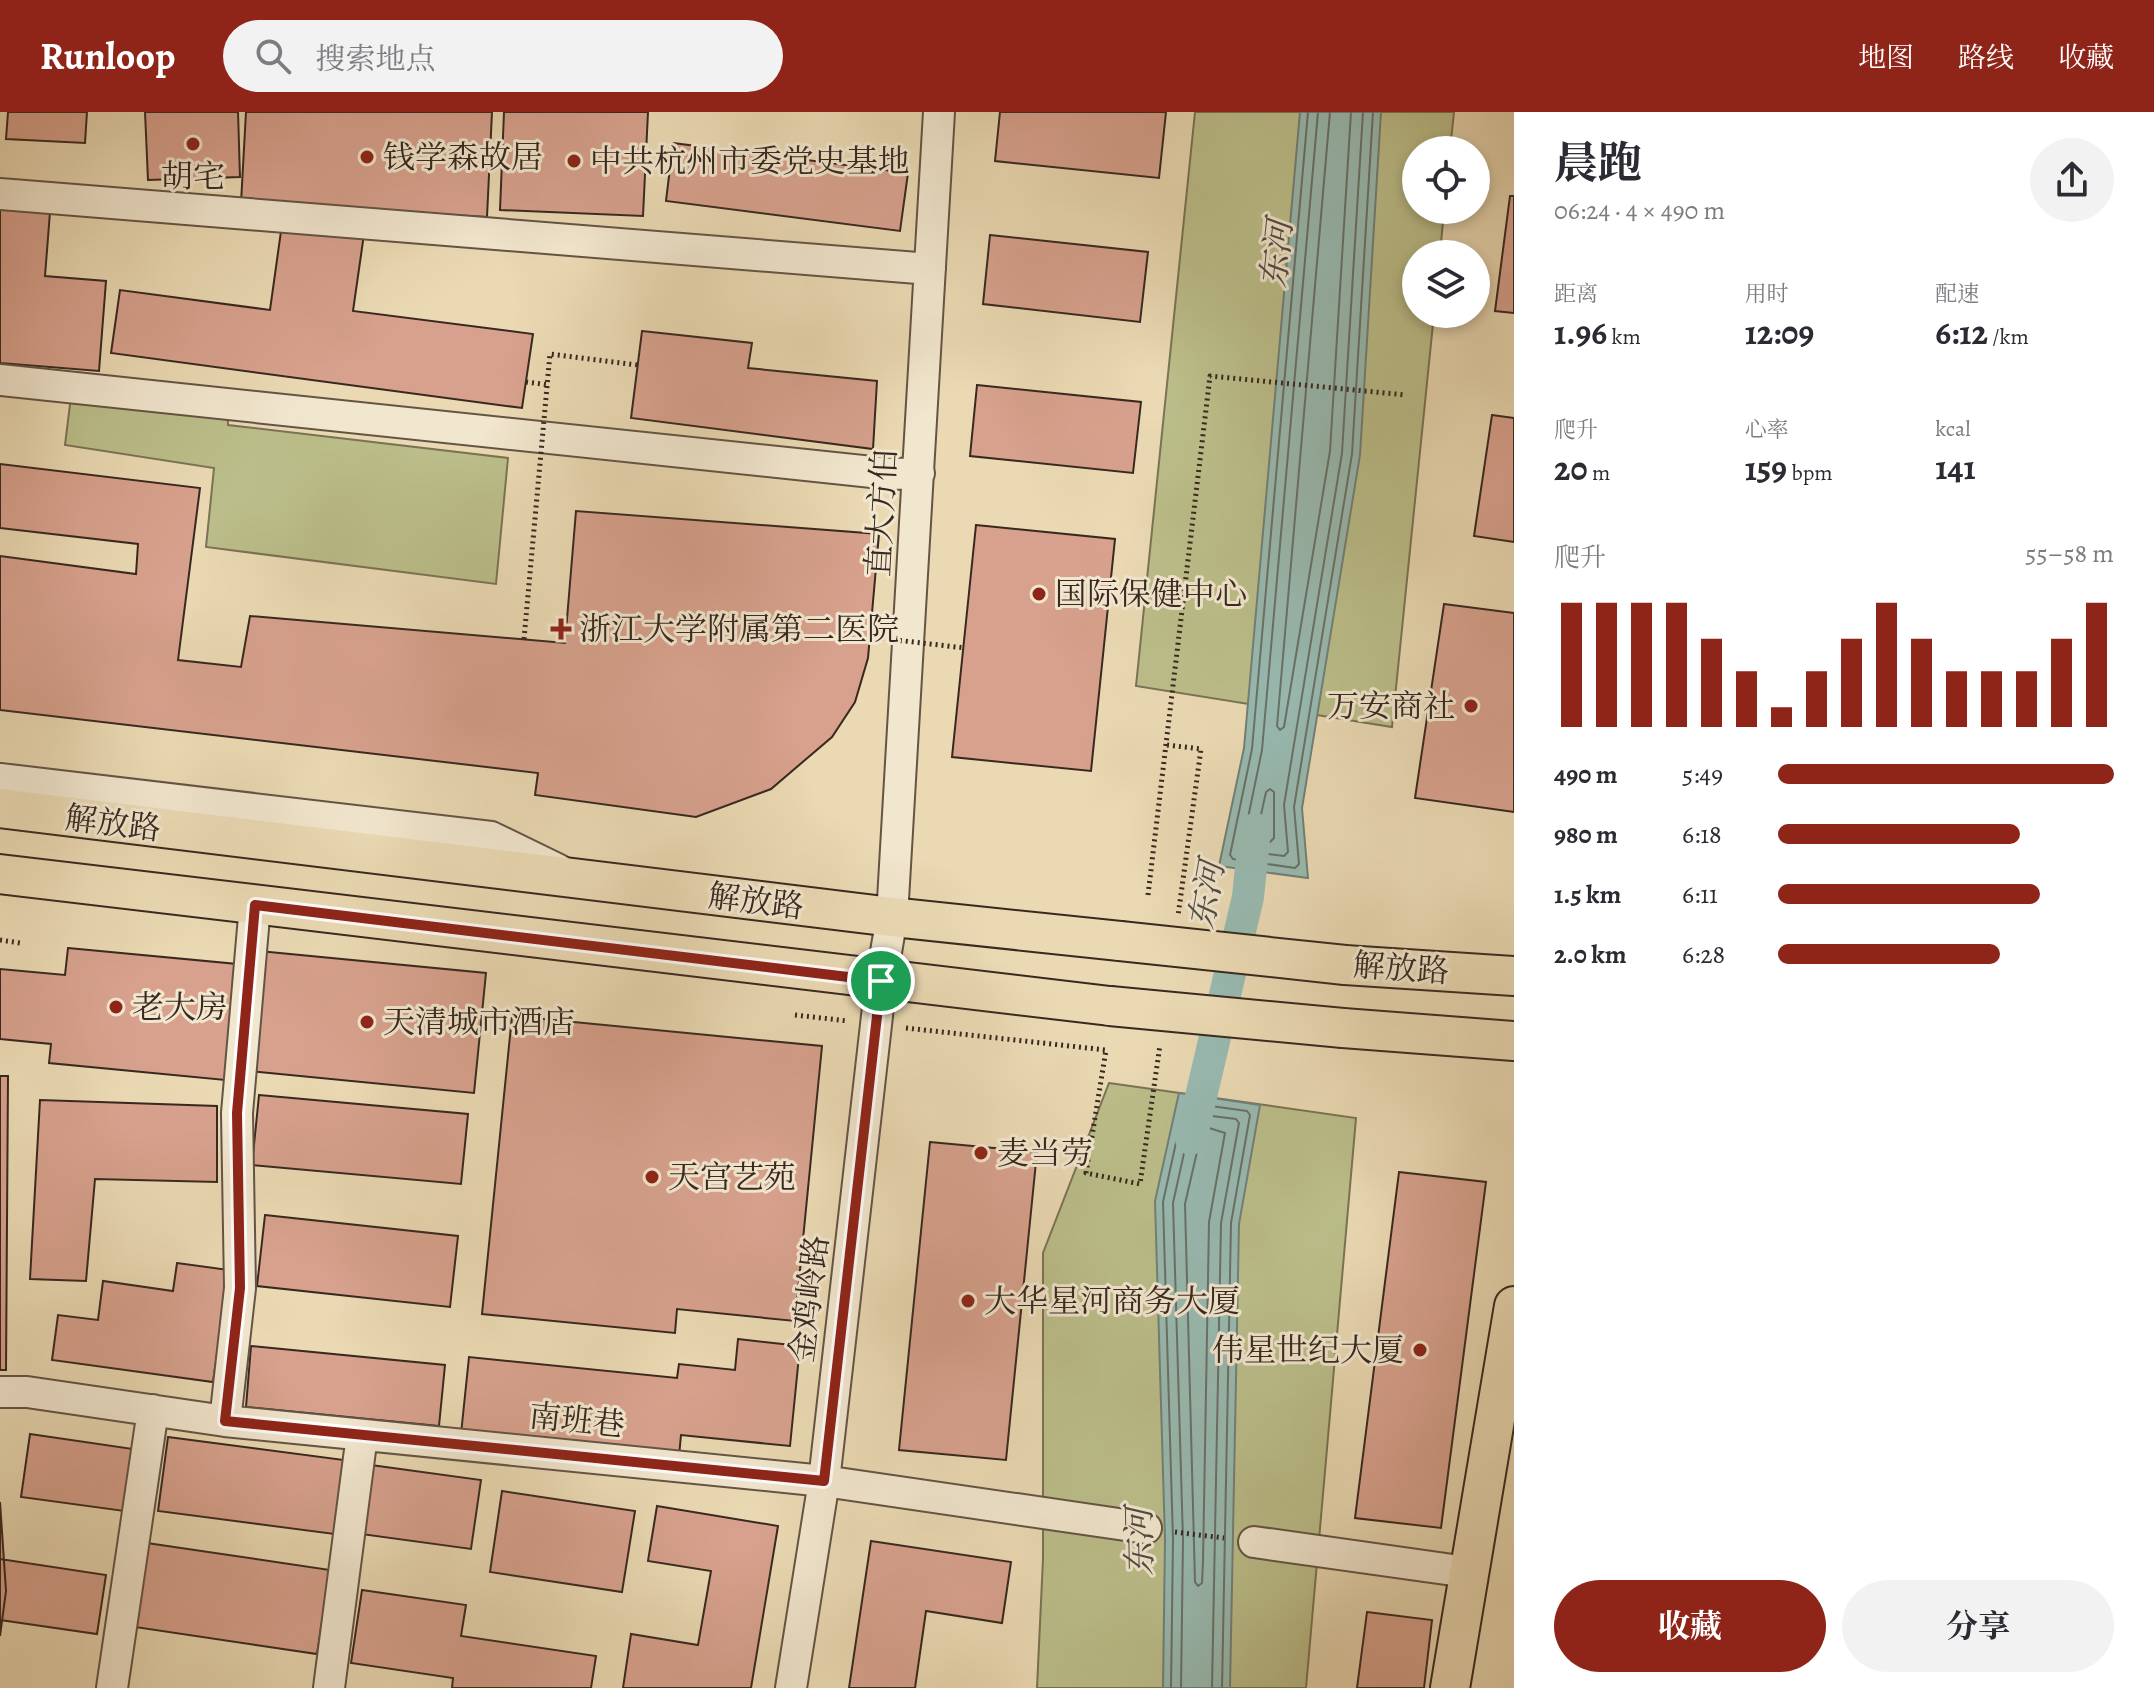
<!DOCTYPE html>
<html lang="zh">
<head>
<meta charset="utf-8">
<style>
  body { margin:0; font-family:Alegreya,"Noto Serif SC",serif; background:#f2f2f3; color:#2b2b33; height:100vh; display:flex; flex-direction:column; font-size:30px; white-space:nowrap }
  * { box-sizing:border-box; margin:0 }
  p { font-size:26px; color:#7c7c81 }
  .icon { flex:none; width:44px; height:44px; fill:none; stroke:currentColor; stroke-width:2; stroke-linecap:round; stroke-linejoin:round }
  .map { position:relative; flex:1; overflow:hidden }
  .side { display:flex; flex-direction:column; background:#fff; width:640px }
  .side>* { flex:none }
  .buttons { position:absolute; left:1402px; top:24px; display:grid; gap:16px }
  .buttons a { display:grid; place-items:center; width:88px; height:88px; border-radius:50%; background:#fff; box-shadow:0 4px 12px #0003; font-size:40px }
  .pin { position:absolute; display:grid; place-items:center; width:68px; height:68px; color:#fff; margin:-34px; border:4px solid #fff; border-radius:50%; box-shadow:0 2px 8px #0007 }
  .round { display:grid; place-items:center; flex:none; width:84px; height:84px; border-radius:42px; background:#f2f2f3 }
  .overview { display:flex; align-items:center; justify-content:space-between; height:136px; padding:0 40px }
  h1 { font-size:44px; font-weight:700; line-height:60px }
  .metrics { display:grid; grid-template-columns:repeat(3,1fr); gap:12px; height:136px; padding:8px 40px }
  .metrics div { display:grid; align-content:center }
  .metrics b { font-size:34px; font-weight:700 }
  .metrics small { font-size:22px; font-weight:400 }
  .metrics p { font-size:22px }
  .chart { height:224px; padding:16px 40px }
  .chart p { display:flex; justify-content:space-between }
  .chart svg { width:100%; height:144px; margin-top:8px; stroke:#8f2418; stroke-width:6 }
  .cta { display:flex; gap:16px; margin-top:auto; padding:16px 40px }
  .cta a { flex:1; height:92px; border-radius:48px; background:#8f2418; color:#fff; font-size:32px; font-weight:700; line-height:92px; text-align:center }
  .cta a+a { background:#f2f2f3; color:#2b2b33 }
  ul { padding:0 40px; list-style:none; font-size:26px }
  li { display:grid; grid-template-columns:128px 96px 1fr; align-items:center; height:60px }
  li i { height:20px; border-radius:10px; background:#8f2418 }
  header { display:flex; align-items:center; gap:48px; box-sizing:border-box; height:112px; padding:0 40px; background:#8f2418; color:#fff }
  header strong { font-size:38px }
  nav { display:flex; gap:44px; margin-inline-start:auto; font-size:28px }
  .search { width:560px; height:72px; background:#f2f2f3; display:flex; align-items:center; gap:20px; box-sizing:border-box; padding:0 28px; border-radius:44px; color:#7c7c81; font-size:30px }
  main { display:flex; flex:1; min-height:0 }
  .map>svg:first-child { display:block }
</style>
</head>
<body>
<header>
<strong>Runloop</strong>
<div class="search"><svg class="icon" aria-label="search" viewBox="0 0 24 24"><circle cx="10" cy="10" r="6"/><path d="M15 15l6 6"/></svg>搜索地点</div>
<nav><a>地图</a><a>路线</a><a>收藏</a></nav>
</header>
<main>
<div class="map">
<svg width="1514" height="1576" viewBox="0 0 1514 1576">
  <rect width="100%" height="100%" fill="#ead9b3"/>
  <filter id="stains"><feTurbulence type="fractalNoise" baseFrequency=".0025" numOctaves="4"/><feColorMatrix values="0 0 0 0 .2 0 0 0 0 .09 0 0 0 0 .02 0 0 0 .5 -.17"/></filter>
  <radialGradient id="worn" r=".72"><stop offset=".6" stop-color="#630" stop-opacity="0"/><stop offset="1" stop-color="#630" stop-opacity=".3"/></radialGradient>
  <!-- green -->
  <path fill="#bbbe8a" stroke="#7a7355" stroke-width="2" d="M1195,0H1454L1450,38H1416V98H1444L1440,142H1416V202H1434L1392,615L1136,574Z
    M73,268L228,286V313L508,346L496,472L206,435L214,356L65,333Z
    M1109,971L1356,1006L1306,1576H1037L1043,1447V1141Z"/>
  <!-- water -->
  <path fill="#98bab1" stroke="#728077" stroke-width="2" d="M1300,0H1381L1360,343L1302,696L1308,766L1219,754L1244,636Z
    M1179,981L1260,993L1239,1112L1230,1576H1163L1165,1428L1155,1089Z"/>
  <g fill="none" stroke-linecap="round" stroke-linejoin="round">
    <!-- shore -->
    <path stroke="#687168" stroke-width="2" d="M1308,0L1252,637L1230,743L1233,747L1295,756L1299,752L1294,695L1352,342L1373,0
      M1318,0L1262,638L1242,735L1245,739L1284,744L1288,740L1284,693L1342,341L1363,0
      M1330,0L1277,614L1280,618L1284,615L1330,339L1351,0
      M1270,677L1274,680V726L1270,730L1256,725L1266,680Z
      M1206,1015L1225,1021L1209,1110L1203,1449L1202,1471L1198,1474L1195,1470L1185,1092L1202,1018Z
      M1171,1576L1173,1428L1163,1090L1184,994L1189,991L1247,999L1250,1003L1231,1111L1222,1576
      M1181,1576L1183,1428L1173,1091L1192,1005L1196,1002L1236,1007L1239,1011L1221,1111L1212,1576"/>
    <!-- canal -->
    <path stroke="#98bab1" stroke-width="32" d="M1191,1027L1248,785L1255,717"/>
  </g>
  <!-- building -->
  <path fill="#d7a18d" stroke="#382820" stroke-width="2" d="M8,0H87L85,31L6,27Z
    M145,0H238L240,65L148,68Z
    M246,0H492L487,105L241,91Z
    M504,0H648L643,104L500,98Z
    M1000,0H1166L1159,66L995,49Z
    M673,31L908,61L900,119L666,89Z
    M1510,84H1514V201L1495,199Z
    M0,96L50,100L45,164L106,169L99,259L0,251Z
    M282,112L364,122L353,199L533,222L522,296L111,241L120,178L270,198Z
    M990,123L1148,140L1140,210L983,192Z
    M642,219L752,231L748,256L877,269L873,337L631,306Z
    M977,273L1141,290L1133,361L970,344Z
    M1492,303L1514,306V430L1474,424Z
    M0,352L200,376L178,548L241,555L250,504L565,531L576,399L879,422L868,546L855,590L832,625L771,677L696,705L535,683L538,661L0,598V444L136,462L138,432L0,416Z
    M976,413L1115,427L1091,659L952,645Z
    M1444,492L1514,501V700L1415,686Z
    M68,836L237,852L225,968L49,951L51,932L0,927V857L65,863Z
    M259,839L486,861L474,981L248,959Z
    M512,904L822,934L795,1209L677,1197L675,1221L482,1202Z
    M0,964H8L6,1258H0Z
    M259,983L468,1002L461,1072L252,1053Z
    M40,988L217,994V1070L95,1067L86,1169L30,1167Z
    M930,1030L1037,1040L1006,1348L899,1338Z
    M1399,1060L1486,1070L1441,1416L1355,1406Z
    M265,1103L458,1124L450,1195L257,1174Z
    M177,1151L229,1158L213,1270L52,1248L58,1203L98,1208L103,1169L173,1179Z
    M738,1227L800,1234L790,1334L681,1323L679,1344L461,1322L469,1245L677,1266L679,1252L735,1258Z
    M251,1234L445,1253L439,1314L246,1295Z
    M30,1322L133,1337L124,1399L21,1385Z
    M168,1325L344,1348L334,1422L158,1399Z
    M371,1353L481,1368L471,1437L361,1422Z
    M502,1379L635,1399L622,1480L490,1460Z
    M0,1390L6,1479L0,1524Z
    M657,1394L778,1414L751,1576H623L631,1522L698,1533L711,1459L648,1449Z
    M871,1429L1011,1450L1002,1511L926,1499L915,1576H849Z
    M147,1431L330,1458L317,1542L135,1515Z
    M0,1447L106,1463L97,1522L0,1508Z
    M362,1478L466,1493L461,1524L596,1544L591,1576H452L453,1566L351,1551Z
    M1367,1500L1432,1508L1424,1576H1357Z"/>
  <g fill="none" stroke-linecap="round" stroke-linejoin="round">
    <!-- minor casing -->
    <g stroke="#645445" stroke-width="34">
      <path id="minor" d="M0,82L930,157
        M0,268L891,362L919,361
        M0,667L491,725L559,758
        M0,1280H27L225,1309L824,1369L1146,1416
        M225,1309L240,1176L237,1001L255,793
        M1254,1430L1467,1460
        M112,1576L153,1298
        M329,1576L362,1323
        M791,1576L824,1369L881,869L892,805L939,0"/>
    </g>
    <!-- major casing -->
    <g stroke="#382820" stroke-width="42">
      <path id="major" d="M0,696L892,805L1120,829
        M0,762L1110,894
        M1345,853L1514,864
        M1343,916L1514,929
        M1450,1576L1514,1194"/>
    </g>
    <!-- path -->
    <path stroke="#382820" stroke-width="5" stroke-dasharray="2 4" stroke-linecap="butt" d="M526,270L549,273
      M1167,633L1201,637L1178,804
      M1148,783L1210,264L1406,283
      M0,828L20,831
      M795,903L848,909
      M906,916L1106,938L1086,1061L1140,1072L1160,933
      M1175,1420L1224,1426"/>
    <!-- minor -->
    <use href="#minor" stroke="#f1e6ce" stroke-width="30"/>
    <!-- major -->
    <use href="#major" stroke="#ead9b3" stroke-width="38"/>
    <!-- major-bridge casing -->
    <g stroke="#382820" stroke-width="42" stroke-linecap="butt">
      <path id="major-bridge" d="M1120,829L1345,853
        M1110,894L1343,916"/>
    </g>
    <!-- path-bridge -->
    <path stroke="#382820" stroke-width="5" stroke-dasharray="2 4" stroke-linecap="butt" d="M870,525L965,536
      M524,527L550,242L638,253"/>
    <!-- major-bridge -->
    <use href="#major-bridge" stroke="#ead9b3" stroke-width="38"/>
  </g>
  <g fill="none" stroke-linecap="round" stroke-linejoin="round">
    <!-- route casing -->
    <g stroke="#fff" stroke-width="16">
      <path id="route" d="M255,793L881,869L824,1369L225,1309L240,1176L237,1001Z"/>
    </g>
    <!-- route -->
    <use href="#route" stroke="#8f2418" stroke-width="10"/>
  </g>
  <!-- markers -->
  <g fill="#8f2418" stroke="#f1e6ce" stroke-width="3">
    <circle cx="193" cy="32" r="8"/>
    <circle cx="367" cy="45" r="8"/>
    <circle cx="574" cy="49" r="8"/>
    <circle cx="1039" cy="482" r="8"/>
    <path d="M557 505h8v8h8v8h-8v8h-8v-8h-8v-8h8z"/>
    <circle cx="1471" cy="594" r="8"/>
    <circle cx="116" cy="895" r="8"/>
    <circle cx="367" cy="910" r="8"/>
    <circle cx="981" cy="1041" r="8"/>
    <circle cx="652" cy="1065" r="8"/>
    <circle cx="968" cy="1189" r="8"/>
    <circle cx="1420" cy="1238" r="8"/>
  </g>
  <g text-anchor="middle" stroke-width="6" stroke-linejoin="round" paint-order="stroke">
    <!-- poi labels -->
    <g font-size="32" fill="#382820" stroke="#f1e6ce" text-anchor="start">
      <text x="383" y="56">钱学森故居</text>
      <text x="590" y="60">中共杭州市委党史基地</text>
      <text x="193" y="75" text-anchor="middle">胡宅</text>
      <text x="1055" y="493">国际保健中心</text>
      <text x="579" y="528">浙江大学附属第二医院</text>
      <text x="1455" y="605" text-anchor="end">万安商社</text>
      <text x="132" y="906">老大房</text>
      <text x="383" y="921">天清城市酒店</text>
      <text x="997" y="1052">麦当劳</text>
      <text x="668" y="1076">天宫艺苑</text>
      <text x="984" y="1200">大华星河商务大厦</text>
      <text x="1404" y="1249" text-anchor="end">伟星世纪大厦</text>
    </g>
    <!-- street labels -->
    <g font-size="32" fill="#382820" stroke="#f1e6ce">
      <text transform="translate(881 401) rotate(-87)" y="11">直大方伯</text>
      <text transform="translate(113 711) rotate(7)" y="11">解放路</text>
      <text transform="translate(756 789) rotate(7)" y="11">解放路</text>
      <text transform="translate(1401 856) rotate(4)" y="11">解放路</text>
      <text transform="translate(809 1187) rotate(-83)" y="11">金鸡岭路</text>
      <text transform="translate(577 1308) rotate(6)" y="11">南班巷</text>
    </g>
    <!-- water labels -->
    <g font-size="34" font-style="italic" fill="#504c44" stroke="#f1e6ce">
      <text transform="translate(1276 142) rotate(-84)" y="12">东河</text>
      <text transform="translate(1206 783) rotate(-80)" y="12">东河</text>
      <text transform="translate(1139 1430) rotate(-91)" y="12">东河</text>
    </g>
  </g>
  <rect width="100%" height="100%" filter="url(#stains)"/>
  <rect width="100%" height="100%" fill="url(#worn)"/>
</svg>
<div class="buttons">
<a><svg class="icon" aria-label="locate" viewBox="0 0 24 24"><circle cx="12" cy="12" r="6"/><path d="M12 2v4M12 18v4M2 12h4M18 12h4"/></svg></a>
<a><svg class="icon" aria-label="layers" viewBox="0 0 24 24"><path d="M12 4l9 5-9 5-9-5zM3 14l9 5 9-5"/></svg></a>
</div>
<div class="pin" style="left:881px;top:869px;background:#1e9e55"><svg class="icon" aria-label="arrive" viewBox="0 0 24 24"><path d="M6 21V4h12l-3 4 3 4H6"/></svg></div>
</div>
<section class="side">
<div class="overview"><div><h1>晨跑</h1><p>06:24 · 4 × 490 m</p></div><a class="round"><svg class="icon" aria-label="share" viewBox="0 0 24 24"><path d="M12 15V3M7 8l5-5 5 5M5 13v7h14v-7"/></svg></a></div>
<div class="metrics">
<div><p>距离</p><b>1.96<small> km</small></b></div>
<div><p>用时</p><b>12:09</b></div>
<div><p>配速</p><b>6:12<small> /km</small></b></div>
</div>
<div class="metrics">
<div><p>爬升</p><b>20<small> m</small></b></div>
<div><p>心率</p><b>159<small> bpm</small></b></div>
<div><p>kcal</p><b>141</b></div>
</div>
<div class="chart"><p><span>爬升</span>55–58 m</p>
<svg viewBox="0 0 160 44" preserveAspectRatio="none"><path d="M5 44V6M15 44V6M25 44V6M35 44V6M45 44V17M55 44V27M65 44V38M75 44V27M85 44V17M95 44V6M105 44V17M115 44V27M125 44V27M135 44V27M145 44V17M155 44V6"/></svg>
</div>
<ul>
<li><b>490 m</b>5:49<i style="width:100%"></i></li>
<li><b>980 m</b>6:18<i style="width:72%"></i></li>
<li><b>1.5 km</b>6:11<i style="width:78%"></i></li>
<li><b>2.0 km</b>6:28<i style="width:66%"></i></li>
</ul>
<div class="cta"><a>收藏</a><a>分享</a></div>
</section>
</main>
</body>
</html>
